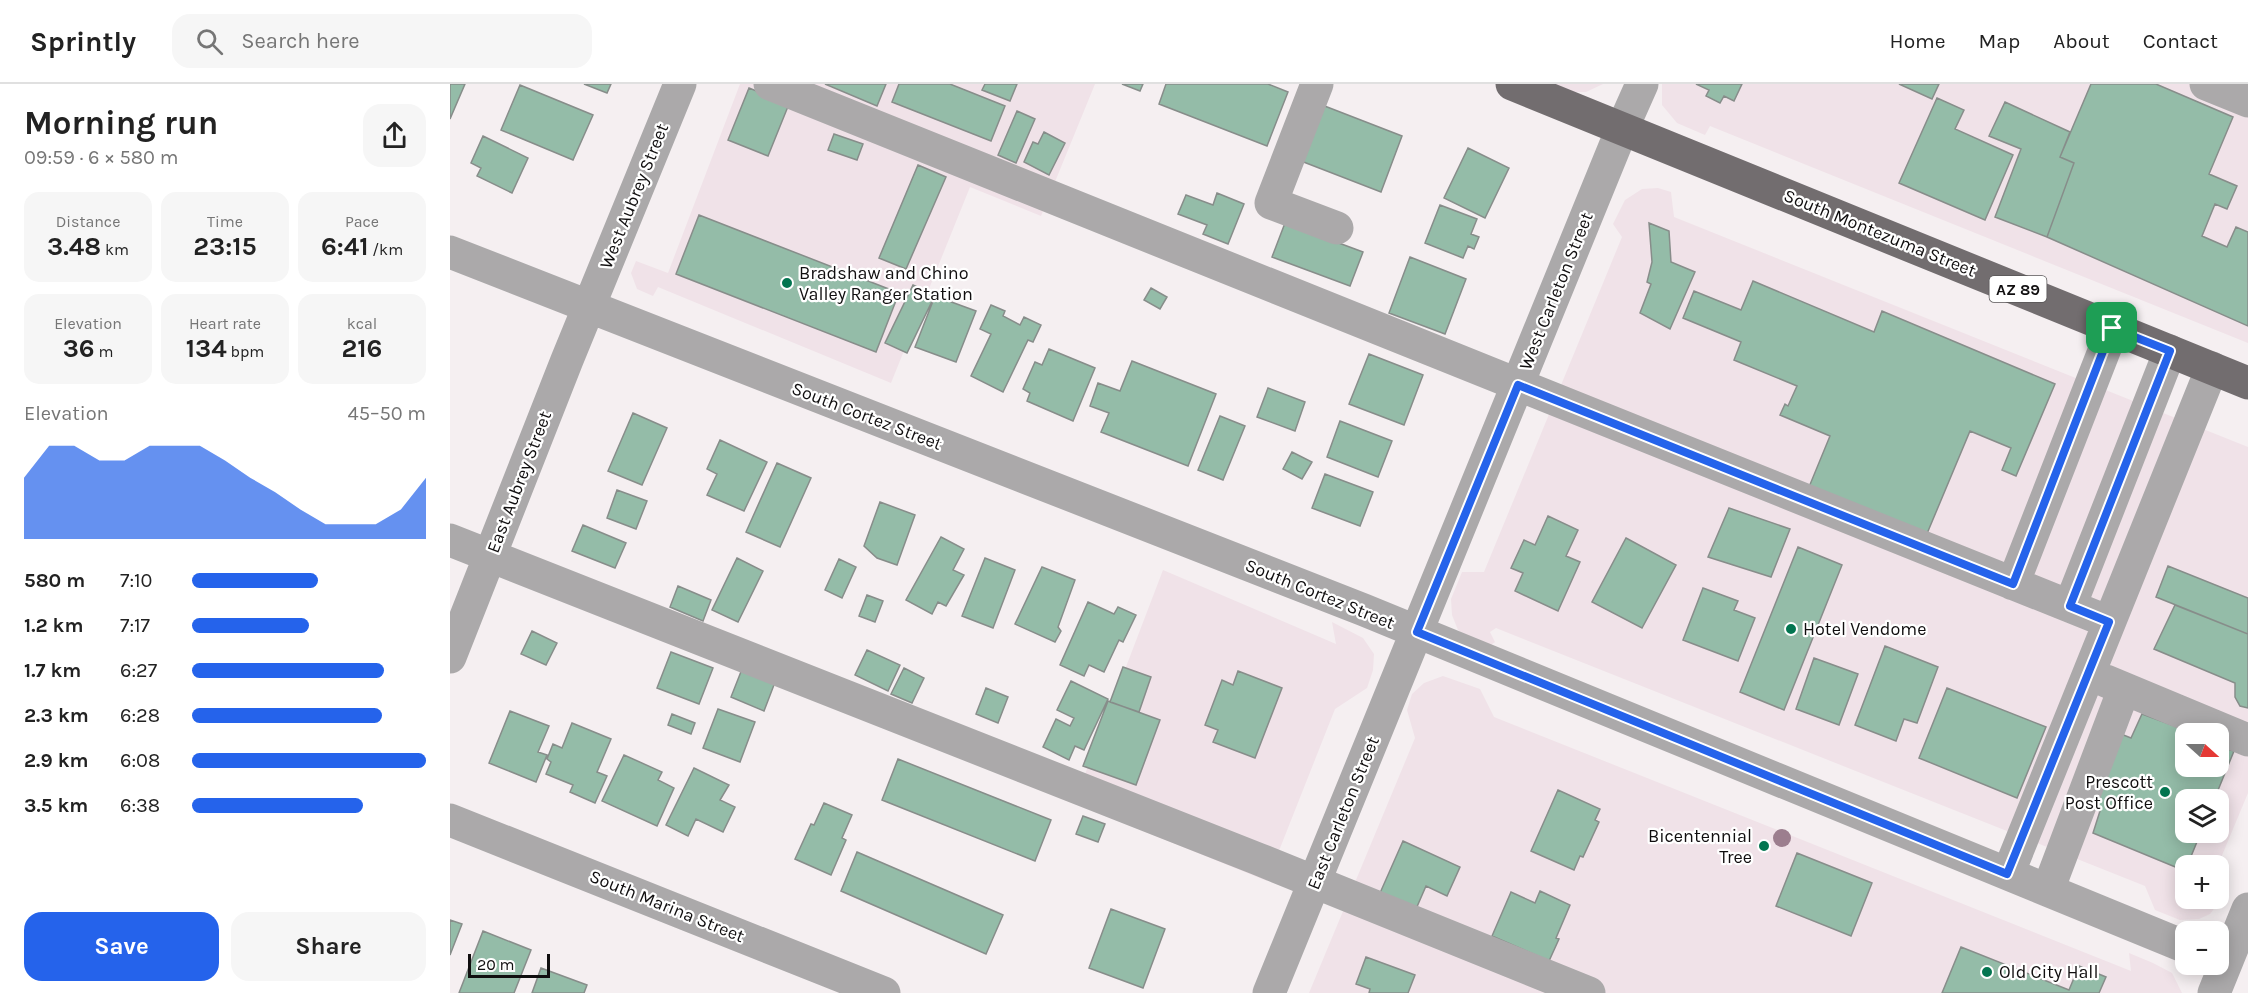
<!DOCTYPE html>
<html lang="en">
<head>
<meta charset="utf-8">
<style>
  body { margin:0; font-family:Karla,sans-serif; background:#f6f6f6; color:#222; height:100vh; display:flex; flex-direction:column; font-size:22px; white-space:nowrap }
  * { box-sizing:border-box; margin:0 }
  p { font-size:20px; color:#767676 }
  .icon { flex:none; width:33px; height:33px; fill:none; stroke:currentColor; stroke-width:2; stroke-linecap:round; stroke-linejoin:round }
  .map { position:relative; flex:1; overflow:hidden }
  .details { display:flex; flex-direction:column; background:#fff; width:450px }
  .details>* { flex:none }
  .needle { width:39px; rotate:111deg }
  .tools { position:absolute; left:1725px; top:639px; display:grid; gap:12px }
  .tools a { display:grid; place-items:center; width:54px; height:54px; border-radius:12px; background:#fff; box-shadow:0 3px 15px #0003; font-size:30px }
  .scale { position:absolute; left:18px; bottom:15px; width:82px; box-sizing:border-box; padding-left:6px; border:3px solid #100e0f; border-top:0; font-size:16px; line-height:21px; white-space:nowrap; color:#100e0f; -webkit-text-stroke:4px #fff; paint-order:stroke }
  .pin { position:absolute; display:grid; place-items:center; width:51px; height:51px; color:#fff; margin:-26px; border-radius:12px; box-shadow:0 3px 9px #0006 }
  .round { display:grid; place-items:center; flex:none; width:63px; height:63px; border-radius:18px; background:#f6f6f6 }
  .head { display:flex; align-items:center; justify-content:space-between; height:102px; padding:0 24px }
  h1 { font-size:33px; font-weight:700; line-height:45px }
  .figures { display:grid; grid-template-columns:repeat(3,1fr); gap:9px; height:102px; padding:6px 24px }
  .figures div { display:grid; align-content:center; border-radius:15px; background:#f6f6f6; text-align:center }
  .figures b { font-size:26px; font-weight:700 }
  .figures small { font-size:16px; font-weight:400 }
  .figures p { font-size:16px }
  .chart { height:168px; padding:12px 24px }
  .chart p { display:flex; justify-content:space-between }
  .chart svg { width:100%; height:108px; margin-top:6px; fill:#2563eb; opacity:.7 }
  .cta { display:flex; gap:12px; margin-top:auto; padding:12px 24px }
  .cta a { flex:1; height:69px; border-radius:18px; background:#2563eb; color:#fff; font-size:24px; font-weight:700; line-height:69px; text-align:center }
  .cta a+a { background:#f6f6f6; color:#222 }
  ul { padding:0 24px; list-style:none; font-size:20px }
  li { display:grid; grid-template-columns:96px 72px 1fr; align-items:center; height:45px }
  li i { height:15px; border-radius:8px; background:#2563eb }
  header { display:flex; align-items:center; gap:36px; box-sizing:border-box; height:84px; padding:0 30px; background:#fff; border-bottom:2px solid #e0e0e0 }
  header strong { font-size:28px }
  nav { display:flex; gap:33px; margin-inline-start:auto; font-size:21px }
  .search { width:420px; height:54px; background:#f6f6f6; display:flex; align-items:center; gap:15px; box-sizing:border-box; padding:0 21px; border-radius:18px; color:#767676; font-size:22px }
  main { display:flex; flex:1; min-height:0 }
  .map>svg:first-child { display:block }
</style>
</head>
<body>
<header>
<strong>Sprintly</strong>
<div class="search"><svg class="icon" aria-label="search" viewBox="0 0 24 24"><circle cx="10" cy="10" r="6"/><path d="M15 15l6 6"/></svg>Search here</div>
<nav><a>Home</a><a>Map</a><a>About</a><a>Contact</a></nav>
</header>
<main>
<section class="details">
<div class="head"><div><h1>Morning run</h1><p>09:59 · 6 × 580 m</p></div><a class="round"><svg class="icon" aria-label="share" viewBox="0 0 24 24"><path d="M12 15V3M7 8l5-5 5 5M5 13v7h14v-7"/></svg></a></div>
<div class="figures">
<div><p>Distance</p><b>3.48<small> km</small></b></div>
<div><p>Time</p><b>23:15</b></div>
<div><p>Pace</p><b>6:41<small> /km</small></b></div>
</div>
<div class="figures">
<div><p>Elevation</p><b>36<small> m</small></b></div>
<div><p>Heart rate</p><b>134<small> bpm</small></b></div>
<div><p>kcal</p><b>216</b></div>
</div>
<div class="chart"><p><span>Elevation</span>45–50 m</p>
<svg viewBox="0 0 160 44" preserveAspectRatio="none"><path d="M0 44V19L10 6L20 6L30 12L40 12L50 6L60 6L70 6L80 12L90 19L100 25L110 32L120 38L130 38L140 38L150 32L160 19V44z"/></svg>
</div>
<ul>
<li><b>580 m</b>7:10<i style="width:54%"></i></li>
<li><b>1.2 km</b>7:17<i style="width:50%"></i></li>
<li><b>1.7 km</b>6:27<i style="width:82%"></i></li>
<li><b>2.3 km</b>6:28<i style="width:81%"></i></li>
<li><b>2.9 km</b>6:08<i style="width:100%"></i></li>
<li><b>3.5 km</b>6:38<i style="width:73%"></i></li>
</ul>
<div class="cta"><a>Save</a><a>Share</a></div>
</section>
<div class="map">
<svg width="1798" height="909" viewBox="0 0 1798 909">
  <rect width="100%" height="100%" fill="#f5eff1"/>
  <!-- built -->
  <path fill="#f0e2e8" fill-rule="evenodd" d="M290,0H645L591,132L520,103L441,299L208,203L203,212L187,205L181,189L186,177L218,189Z
    M1101,0H1153L1136,8H1117Z
    M1212,0H1798V259L1260,42L1255,51L1227,39L1212,21Z
    M1208,104L1221,108L1224,133L1798,363V709L1768,781L1736,782V814H1768L1769,788L1772,808L1766,822L1760,830L1749,835L1730,836L1705,826L1695,802L1046,544L1040,548L1045,558L1041,561L1020,555L1008,546L1002,531L1001,515L1012,488H1034L1172,153L1163,140L1175,116L1192,105ZM1736,650H1768V682H1736ZM1736,716H1768V748H1736Z
    M713,486L886,560L882,538L913,554L924,570L923,586L917,604L885,625L817,797L624,719Z
    M993,592L1030,605L1044,633L1681,887L1679,869L1703,879L1722,889L1732,909H859L965,654L957,626L962,610L974,599Z"/>
  <!-- building -->
  <path fill="#94bca8" stroke="#878d8a" stroke-width="1.5" d="M0,0H15L0,35Z
    M134,0H161L157,9Z
    M375,0H436L427,22Z
    M449,0H500L555,22L541,57L442,18Z
    M535,0H567L560,17L532,6Z
    M672,0H693L690,7Z
    M716,0H818L838,8L817,62L709,20Z
    M1246,0H1292L1284,17L1274,12L1270,19L1256,12L1259,6Z
    M1449,0H1489L1482,15Z
    M1641,0H1706L1783,33L1759,90L1787,102L1777,125L1765,120L1752,152L1777,163L1786,143L1798,148V242L1597,153L1624,79L1610,73Z
    M70,1L143,31L123,76L51,46Z
    M299,4L339,20L318,72L278,56Z
    M1487,14L1514,26L1505,45L1563,71L1535,136L1449,99Z
    M1555,18L1620,48L1610,73L1624,79L1597,153L1545,133L1571,65L1539,52Z
    M872,21L952,52L931,108L851,77Z
    M567,27L585,35L566,79L548,71Z
    M594,48L615,59L599,91L574,78L583,58L588,60Z
    M384,50L413,60L407,76L378,66Z
    M33,52L78,74L62,109L27,92L31,84L21,79Z
    M1018,64L1059,84L1035,134L994,114Z
    M468,81L496,93L456,185L429,174Z
    M767,109L794,120L778,160L753,150L757,141L728,130L736,111L763,121Z
    M990,121L1027,135L1021,150L1029,153L1024,165L1018,162L1013,174L975,159Z
    M249,131L449,209L426,268L226,190Z
    M835,139L913,168L900,202L822,173Z
    M1199,139L1219,147L1221,178L1245,188L1220,245L1190,229L1201,200L1197,198L1202,178Z
    M960,173L1016,195L995,250L939,229Z
    M1303,197L1424,248L1432,227L1605,300L1566,392L1552,386L1561,364L1520,347L1476,452L1359,403L1380,352L1330,331L1335,320L1338,322L1347,302L1284,276L1291,258L1233,234L1244,207L1291,226Z
    M463,201L485,211L457,269L435,259Z
    M701,204L717,213L710,225L694,216Z
    M485,212L526,227L506,278L465,263Z
    M541,221L555,227L553,232L570,241L574,233L591,241L583,258L578,256L553,308L521,292L541,250L530,245Z
    M599,265L645,284L623,337L577,317L580,309L573,305L585,278L592,281Z
    M919,270L973,291L954,341L899,320Z
    M682,277L766,310L738,382L651,348L659,329L640,322L648,299L670,307Z
    M818,304L855,318L845,347L807,333Z
    M183,329L217,344L192,401L158,387Z
    M770,332L795,342L773,396L748,386Z
    M890,337L942,357L928,393L877,373Z
    M270,356L317,378L294,427L257,411L267,390L257,385Z
    M842,368L862,378L852,395L833,385Z
    M327,379L361,394L330,463L296,448Z
    M875,390L923,408L910,442L862,424Z
    M167,406L197,417L186,445L157,434Z
    M430,418L465,431L447,481L427,474L414,462Z
    M1279,424L1340,445L1321,493L1258,473Z
    M1098,432L1128,446L1116,472L1130,478L1108,527L1065,507L1073,489L1061,484L1074,456L1085,461Z
    M133,441L176,459L165,484L122,467Z
    M491,453L514,465L503,486L514,491L496,522L488,518L482,530L456,516Z
    M1176,454L1226,481L1192,544L1142,518Z
    M1348,463L1392,481L1334,626L1290,608Z
    M287,474L313,487L288,538L262,526Z
    M535,474L565,486L543,544L512,532Z
    M389,475L406,483L392,514L375,506Z
    M1718,482L1798,514V550L1706,513Z
    M592,483L625,496L608,543L611,547L605,558L565,540Z
    M228,502L261,516L253,537L220,523Z
    M1253,504L1288,517L1284,526L1305,534L1288,577L1233,556Z
    M417,511L433,517L425,538L409,532Z
    M638,518L664,530L668,523L686,531L673,558L669,556L654,588L639,581L634,592L610,581Z
    M1725,521L1798,550V624L1790,622L1785,613V599L1704,565Z
    M82,547L107,559L96,581L71,570Z
    M1435,562L1488,583L1467,639L1454,635L1446,657L1405,641Z
    M417,566L450,581L438,607L405,591Z
    M221,568L263,584L249,620L207,604Z
    M1364,574L1408,590L1389,641L1346,625Z
    M294,580L327,593L314,627L281,613Z
    M673,583L701,593L689,628L660,618Z
    M454,584L474,594L462,619L441,610Z
    M788,587L832,604L805,674L763,658L768,646L755,641L772,596L783,601Z
    M621,597L658,615L634,666L625,662L619,676L593,663L606,635L620,642L624,634L607,626Z
    M536,604L558,613L548,639L526,630Z
    M1497,604L1596,643L1567,714L1469,674Z
    M658,617L710,636L686,701L633,682Z
    M268,625L305,638L290,678L253,664Z
    M60,627L99,642L88,668L97,671L86,698L39,679Z
    M222,630L245,639L241,650L218,641Z
    M1692,630L1741,648L1768,650H1736V682H1768V662L1784,667L1764,716H1736V748H1751L1735,787L1643,749L1650,727L1637,721L1666,648L1681,654Z
    M122,639L161,655L147,688L157,692L145,719L120,708L123,701L96,690L101,678L97,675L103,660L112,664Z
    M174,671L212,688L208,696L224,704L207,742L152,717Z
    M448,675L601,736L585,777L432,716Z
    M244,684L279,701L270,716L285,723L273,748L246,735L238,752L216,741Z
    M1108,706L1150,725L1145,736L1149,738L1133,773L1130,772L1124,786L1081,767Z
    M374,719L402,731L392,754L396,756L381,791L345,775L361,740L364,741Z
    M633,732L655,740L648,758L626,750Z
    M953,757L1010,783L997,812L976,802L966,825L930,809Z
    M407,768L553,831L536,870L391,807Z
    M1347,769L1422,799L1401,852L1326,822Z
    M1090,807L1120,821L1106,854L1109,855L1099,877L1042,852L1061,808L1085,819Z
    M661,825L715,845L693,904L639,884Z
    M0,836L12,840L0,871Z
    M33,847L81,866L64,909H9Z
    M1511,863L1619,906L1629,882L1656,893L1649,909H1492Z
    M916,873L965,891L958,909H919L920,905L906,900Z
    M91,884L137,901L134,909H82Z"/>
  <g fill="none" stroke-linecap="round" stroke-linejoin="round">
    <!-- minor -->
    <path stroke="#aba9aa" stroke-width="33" d="M320,0L1659,538
      M867,0L821,119L887,144
      M1756,0L1798,17
      M0,168L914,526L1736,863
      M0,456L808,775L1139,909
      M1563,500L1663,244
      M1620,522L1720,267
      M0,573L117,276L230,0
      M1656,597L1798,656
      M0,736L434,909
      M1558,790L1762,284
      M1598,806L1674,605
      M819,909L1172,45L1192,0
      M1764,909L1798,825"/>
    <!-- major -->
    <path stroke="#726d6f" stroke-width="33" d="M1062,0L1798,299"/>
  </g>
  <!-- trees -->
  <circle fill="#9c7e8e" cx="1332" cy="754" r="9"/>
  <g fill="none" stroke-linecap="round" stroke-linejoin="round">
    <!-- route casing -->
    <g stroke="#fff" stroke-width="12">
      <path id="route" d="M1662,244L1720,267L1620,522L1659,538L1557,790L967,548L1068,301L1563,500Z"/>
    </g>
    <!-- route -->
    <use href="#route" stroke="#2563eb" stroke-width="8"/>
  </g>
  <!-- markers -->
  <g fill="#037550" stroke="#fff" stroke-width="2">
    <circle cx="337" cy="199" r="6"/>
    <circle cx="1341" cy="545" r="6"/>
    <circle cx="1715" cy="708" r="6"/>
    <circle cx="1314" cy="762" r="6"/>
    <circle cx="1537" cy="888" r="6"/>
  </g>
  <g text-anchor="middle" stroke-width="4.5" stroke-linejoin="round" paint-order="stroke">
    <!-- shield labels -->
    <rect fill="#fff" stroke="#585657" stroke-width="1.5" x="1539.5" y="192" width="57" height="26" rx="4.5"/>
    <g font-size="16" font-weight="bold" fill="#100e0f">
      <text x="1568" y="211">AZ 89</text>
    </g>
    <!-- street labels -->
    <g font-size="18" fill="#100e0f" stroke="#fff">
      <text transform="translate(184 112) rotate(-68)" y="6">West Aubrey Street</text>
      <text transform="translate(1430 149) rotate(22)" y="6">South Montezuma Street</text>
      <text transform="translate(1106 207) rotate(-68)" y="6">West Carleton Street</text>
      <text transform="translate(417 332) rotate(21)" y="6">South Cortez Street</text>
      <text transform="translate(69 398) rotate(-69)" y="6">East Aubrey Street</text>
      <text transform="translate(870 510) rotate(22)" y="6">South Cortez Street</text>
      <text transform="translate(893 729) rotate(-68)" y="6">East Carleton Street</text>
      <text transform="translate(217 822) rotate(22)" y="6">South Marina Street</text>
    </g>
    <!-- poi labels -->
    <g font-size="18" fill="#100e0f" stroke="#fff" text-anchor="start">
      <text x="349" y="195">Bradshaw and Chino<tspan x="349" dy="21">Valley Ranger Station</tspan></text>
      <text x="1353" y="551">Hotel Vendome</text>
      <text x="1703" y="704" text-anchor="end">Prescott<tspan x="1703" dy="21">Post Office</tspan></text>
      <text x="1302" y="758" text-anchor="end">Bicentennial<tspan x="1302" dy="21">Tree</tspan></text>
      <text x="1549" y="894">Old City Hall</text>
    </g>
  </g>
</svg>
<div class="tools">
<a><svg class="needle" viewBox="-14 -14 28 28"><path d="M0-13l5 13h-10z" fill="#e53935"/><path d="M0 13l5-13h-10z" fill="#767676"/></svg></a>
<a><svg class="icon" aria-label="layers" viewBox="0 0 24 24"><path d="M12 4l9 5-9 5-9-5zM3 14l9 5 9-5"/></svg></a>
<a>+</a>
<a>−</a>
</div>
<div class="scale">20 m</div>
<div class="pin" style="left:1662px;top:244px;background:#1e9e55"><svg class="icon" aria-label="arrive" viewBox="0 0 24 24"><path d="M6 21V4h12l-3 4 3 4H6"/></svg></div>
</div>
</main>
</body>
</html>
